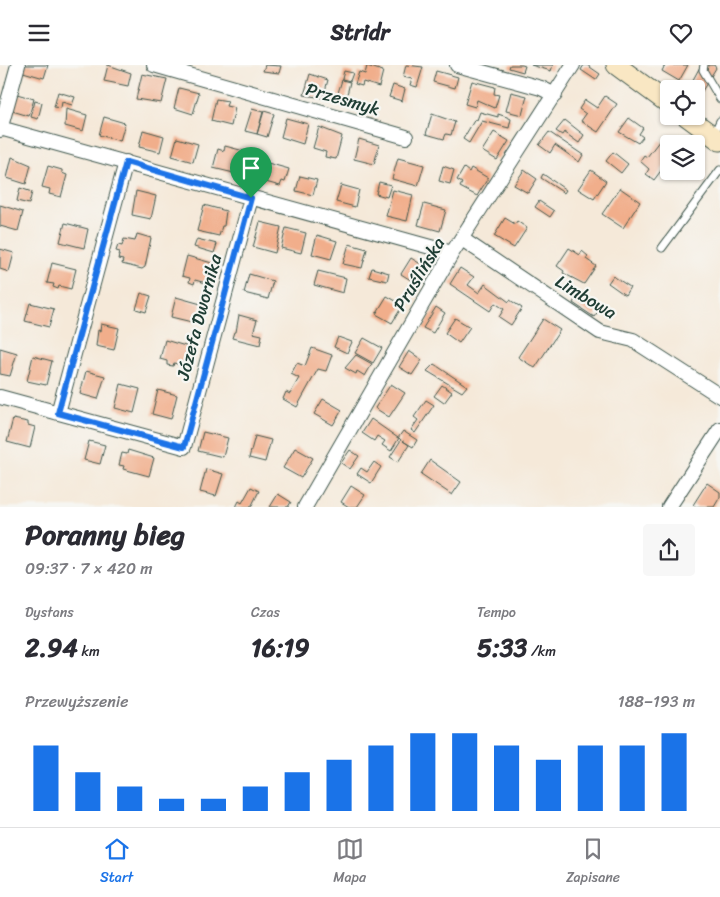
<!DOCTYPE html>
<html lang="pl">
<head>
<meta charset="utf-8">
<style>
  body { margin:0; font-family:Sriracha,sans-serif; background:#f7f7f7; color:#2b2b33; height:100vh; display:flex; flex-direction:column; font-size:19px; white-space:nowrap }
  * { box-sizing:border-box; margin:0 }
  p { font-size:16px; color:#7c7c81 }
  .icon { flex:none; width:28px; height:28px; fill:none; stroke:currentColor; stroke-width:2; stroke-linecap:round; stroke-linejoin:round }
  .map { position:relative; height:442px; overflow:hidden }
  .sheet { display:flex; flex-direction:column; background:#fff; flex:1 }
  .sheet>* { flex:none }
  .controls { position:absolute; left:660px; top:15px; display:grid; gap:10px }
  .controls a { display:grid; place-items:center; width:45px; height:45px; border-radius:5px; background:#fff; box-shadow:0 1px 4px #0004; font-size:25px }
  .pin { position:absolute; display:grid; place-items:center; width:42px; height:42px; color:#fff; margin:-51px -21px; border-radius:50% 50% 50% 0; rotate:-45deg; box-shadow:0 0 5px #0007 }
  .pin .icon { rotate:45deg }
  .round { display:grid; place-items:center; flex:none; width:52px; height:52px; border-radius:5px; background:#f7f7f7 }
  .overview { display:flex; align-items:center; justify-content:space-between; height:85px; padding:0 25px }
  h1 { font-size:28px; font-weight:800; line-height:38px }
  .metrics { display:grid; grid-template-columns:repeat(3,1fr); gap:8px; height:85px; padding:5px 25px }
  .metrics div { display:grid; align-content:center }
  .metrics b { font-size:25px; font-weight:800 }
  .metrics small { font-size:14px; font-weight:400 }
  .metrics p { font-size:14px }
  .chart { height:140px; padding:10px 25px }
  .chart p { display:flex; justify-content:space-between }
  .chart svg { width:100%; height:90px; margin-top:5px; stroke:#1a73e8; stroke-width:6 }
  header { display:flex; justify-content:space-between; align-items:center; height:65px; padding:0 25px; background:#fff; font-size:22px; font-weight:800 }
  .tabs { display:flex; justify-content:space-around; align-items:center; height:70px; border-top:1px solid #e1e1e2; background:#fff; font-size:14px; color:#7c7c81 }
  .tabs a { display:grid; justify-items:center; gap:2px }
  .tabs .current { color:#1a73e8 }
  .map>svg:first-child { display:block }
</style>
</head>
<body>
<header><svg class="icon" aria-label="menu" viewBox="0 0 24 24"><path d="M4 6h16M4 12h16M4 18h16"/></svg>Stridr<svg class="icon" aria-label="heart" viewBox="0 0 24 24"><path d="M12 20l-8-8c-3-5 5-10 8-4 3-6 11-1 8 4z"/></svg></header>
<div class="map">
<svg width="720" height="442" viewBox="0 0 720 442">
  <rect width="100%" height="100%" fill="#f6f6f2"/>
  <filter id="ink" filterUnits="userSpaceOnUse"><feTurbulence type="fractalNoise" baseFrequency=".02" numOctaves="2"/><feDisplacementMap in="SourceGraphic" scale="10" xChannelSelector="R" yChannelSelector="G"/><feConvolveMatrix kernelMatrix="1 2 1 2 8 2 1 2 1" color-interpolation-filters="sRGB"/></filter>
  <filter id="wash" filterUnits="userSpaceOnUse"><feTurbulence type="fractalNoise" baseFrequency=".0096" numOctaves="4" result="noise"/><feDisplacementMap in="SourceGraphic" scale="20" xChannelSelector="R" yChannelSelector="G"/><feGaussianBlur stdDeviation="1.12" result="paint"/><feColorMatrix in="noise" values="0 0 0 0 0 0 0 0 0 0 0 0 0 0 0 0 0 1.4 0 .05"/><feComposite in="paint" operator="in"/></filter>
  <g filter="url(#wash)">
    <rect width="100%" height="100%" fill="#f5e9d9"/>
    <g id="blocks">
      <!-- building -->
      <path fill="#f1ae8b" d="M25,0H48L44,13L23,7Z
        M108,0L131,8L128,21L104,16Z
        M265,0L281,1L279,8L263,6Z
        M406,0L423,2L417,22L410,20L412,14L403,12Z
        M510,0H522L525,1L523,7L509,3Z
        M531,0H553L551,6Z
        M584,0H587L600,9L596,15L581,5Z
        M665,0H688L679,16L662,6Z
        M701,0H714L716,3L696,36V24H688Z
        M367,1L383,6L379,22L363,17L362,21L355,19L359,7L365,9Z
        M344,6L353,8L350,16L342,14Z
        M436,6L458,12L455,23L433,17Z
        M142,9L167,14L161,38L136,34Z
        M310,9L328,15L323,33L304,30Z
        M342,15L350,17L346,34L337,31Z
        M472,16L495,22L494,29L499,30L495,43L477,35L475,42L465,39Z
        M393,20L405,24L402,36L389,32Z
        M179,23L199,28L193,49L174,43Z
        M58,27L75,32L72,40L62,37L61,43L54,42Z
        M511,27L527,31L522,50L506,46Z
        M17,29L34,34L29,51L12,46Z
        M605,31L617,39L598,67L581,56L586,49L579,44L585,35L597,43Z
        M216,34L228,36L226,41L235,43L231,61L211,56Z
        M35,36L42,38L38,54L31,52Z
        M66,44L87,50L83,66L65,61Z
        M252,44L263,47L257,69L245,66Z
        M264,46L274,49L267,72L257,69Z
        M480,47L498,52V49L507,52L511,54L509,63L482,56L469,78L463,74L475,54L477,55Z
        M432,49L455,57L451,70L446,69L444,74L426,69Z
        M104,52L125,58L120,76L99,70Z
        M286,53L308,59L303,79L281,72Z
        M629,53L643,63L639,69L643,72L638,78L619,67Z
        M565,55L584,70L579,78L564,67L562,70L556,66Z
        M319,62L342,71L336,94L325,92L326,87L313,83Z
        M143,65L164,71L160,87L139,82Z
        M494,67L509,76L497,95L482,86Z
        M549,67L583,90L579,97L555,80L550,88L539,80Z
        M177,73L198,79L193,97L172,91Z
        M359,74L379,80L374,99L354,94Z
        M660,75L669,83V95L654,115L646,109L649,104L640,96L644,90L647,92Z
        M225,81L244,86L242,93L239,92L234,108L213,103L218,84L224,86Z
        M613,87L628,99L621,108L606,96Z
        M12,92L31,100L26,119L7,113Z
        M398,93L424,100L418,121L392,114Z
        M257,95L289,104L285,117L282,116L280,121L255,114L256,109H253Z
        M48,101L62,105V108L67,110L61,132L49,129L50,124L42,122Z
        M443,101L454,105L450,119L439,116Z
        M464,103L469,107L471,103L488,113L477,131L460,122L462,118L457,115Z
        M524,105L537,114L528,128L514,120Z
        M591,105L606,116L594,134L578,124Z
        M543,109L566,125L564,128L541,113Z
        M300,111L317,115L313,130L296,126Z
        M379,117L391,120L387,132L376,129Z
        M341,120L359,125L355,142L336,137Z
        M20,123L32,127L29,139L17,136Z
        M620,123L640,137L623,163L602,149Z
        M393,125L413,130L407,156L386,151Z
        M136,126L156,131L151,154L132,150Z
        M539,136L554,146L550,152L535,142Z
        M424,139L446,145L440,166L418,160Z
        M0,140L23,147L18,166L0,161Z
        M204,140L226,146L224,161H222L219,171L197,166Z
        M505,153L515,159L517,156L527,163L514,183L494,171Z
        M260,157L281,162L275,188L253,182Z
        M65,158L88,164L84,183L60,177Z
        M286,163L306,168L301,188L281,183Z
        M137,169L151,173L145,202L142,204L122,199L123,195L118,194L120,187L116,186L118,180L122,181L124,174L135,176Z
        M317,170L337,176L331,194L312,189Z
        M197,174L217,179L214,188L194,182Z
        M349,179L367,184L362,203L343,199Z
        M569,183L580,190L582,186L588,191L586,194L596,201L584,219L563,208L564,206L557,201Z
        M0,184L14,188L9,207L0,204Z
        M187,191L212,198L206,218L195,215L194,219L189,217L190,213L182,211Z
        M411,193L427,203L417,219L401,209Z
        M52,198L76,204L71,224L59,221L58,224L53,222L54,219L47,218Z
        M372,203L389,208L387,216L369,212Z
        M460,203L474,212L468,220L479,228L485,219L509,237L510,235L522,243L511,260L499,252L504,244L495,238L490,246L450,219Z
        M318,206L346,213L343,228L314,220Z
        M249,209L273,216L268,234L244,228Z
        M613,211L630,222L625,230L608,218Z
        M141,228L151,231L146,247L136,244Z
        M387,231L403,240L392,258L376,249Z
        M176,232L201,239L196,258L171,252Z
        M576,233L583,238L585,235L599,245L594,252L573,238Z
        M30,238L54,244L49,262L25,256Z
        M436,242L445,248L433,268L423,263Z
        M239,250L257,255L253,268L262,270L260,280L232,273L234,267H236Z
        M455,253L470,262L459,278L445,268Z
        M543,254L560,265L535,303L518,292Z
        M101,259L119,263L114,285L96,281L98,265L100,266Z
        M338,272L352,277L347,288L334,282Z
        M364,273L382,283L373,298L355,288Z
        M165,275L189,282L184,301L174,298L173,301L167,300V296L160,294Z
        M0,283L17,288L10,311L0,309Z
        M312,283L332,290L326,306L318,304L297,342L283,334L286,327L290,329L299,313L291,309L297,298L305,301Z
        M409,286L422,295L412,310L399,302Z
        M356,290L372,299L365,311L357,306L356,309L345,303Z
        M33,291L52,296L46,320L27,316Z
        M434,299L467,321L462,327L427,306Z
        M86,306L105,311L98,334L80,329Z
        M121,319L140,324L134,348L115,343Z
        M391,319L405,328L389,352L375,343Z
        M442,320L452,327L444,338L434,331Z
        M158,325L177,330L171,354L152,349Z
        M323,334L342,345L333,360L314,349Z
        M426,335L434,340L415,368L411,365L418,355L414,352Z
        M13,354L28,357V360L35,362L30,383L7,377Z
        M371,354L398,373L403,366L417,375L413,382L403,376L409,380L398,397L390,392L401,375L399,373L391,386L382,380L385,376L377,371L374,376L362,368Z
        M203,367L228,373L223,392L198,386Z
        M255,371L271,375L265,397L249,393Z
        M89,376L105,380L100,399L84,395Z
        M295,383L313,393L301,413L283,403Z
        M128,385L154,393L149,411L123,404L124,401L119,400L122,388L127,389Z
        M350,385L359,391L350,404L341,398Z
        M430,395L461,417L452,430L421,409Z
        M374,397L381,402L371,418L357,409L361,403L367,407Z
        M206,404L223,409L216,431L200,427Z
        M707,418L720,427V432L714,442H697L693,440Z
        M351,421L365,430L357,442H349L341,437Z
        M251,422L259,426L251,442H236L239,436L242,438Z
        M278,429L291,437L288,442H270Z"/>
    </g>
  </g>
  <g filter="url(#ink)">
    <use href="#blocks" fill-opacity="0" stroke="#3f574d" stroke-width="1"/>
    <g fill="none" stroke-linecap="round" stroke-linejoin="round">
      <!-- lane casing -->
      <g stroke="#3f574d" stroke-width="9">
        <path id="lane" d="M704,0L703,5L720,34
          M713,71L720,56
          M662,183L720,105"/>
      </g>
      <!-- street casing -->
      <g stroke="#3f574d" stroke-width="16">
        <path id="street" d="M154,0L406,72
          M457,0L541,23L555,30
          M0,63L452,188
          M0,65L18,0
          M462,174L600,267L633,275L720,331
          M0,332L184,382L251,133
          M58,348L126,97
          M305,442L452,188L573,0
          M669,442L720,364"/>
      </g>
      <!-- secondary casing -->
      <g stroke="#3f574d" stroke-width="21">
        <path id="secondary" d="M616,0L669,39
          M686,51L720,76"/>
      </g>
      <!-- lane -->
      <use href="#lane" stroke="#fff" stroke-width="7"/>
      <!-- street -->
      <use href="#street" stroke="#fff" stroke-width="14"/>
      <!-- secondary -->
      <use href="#secondary" stroke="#f9e7c3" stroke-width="19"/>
    </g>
  </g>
  <g fill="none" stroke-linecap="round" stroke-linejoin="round" filter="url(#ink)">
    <!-- route casing -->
    <g stroke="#fff" stroke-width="10">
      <path id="route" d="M126,97L251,133L184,382L58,348Z"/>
    </g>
    <!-- route -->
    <use href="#route" stroke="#1a73e8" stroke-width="6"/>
  </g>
  <g text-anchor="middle" stroke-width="4.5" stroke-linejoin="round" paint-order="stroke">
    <!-- street labels -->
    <g font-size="18" fill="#1f3d34" stroke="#f6f6f2">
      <text transform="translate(343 34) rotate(16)" y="6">Przesmyk</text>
      <text transform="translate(419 209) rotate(-59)" y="6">Pruślińska</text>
      <text transform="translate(586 232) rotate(31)" y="6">Limbowa</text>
      <text transform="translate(199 252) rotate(-75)" y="6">Józefa Dwornika</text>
    </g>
  </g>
</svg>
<div class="controls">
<a><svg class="icon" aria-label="locate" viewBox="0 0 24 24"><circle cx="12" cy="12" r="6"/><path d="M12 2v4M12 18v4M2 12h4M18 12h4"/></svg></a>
<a><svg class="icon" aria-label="layers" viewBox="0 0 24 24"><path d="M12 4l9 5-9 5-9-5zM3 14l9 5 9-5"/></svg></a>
</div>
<div class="pin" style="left:251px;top:133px;background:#1e9e55"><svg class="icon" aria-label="arrive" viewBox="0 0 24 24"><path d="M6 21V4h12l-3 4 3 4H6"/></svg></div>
</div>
<section class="sheet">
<div class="overview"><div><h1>Poranny bieg</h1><p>09:37 · 7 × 420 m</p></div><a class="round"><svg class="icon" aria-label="share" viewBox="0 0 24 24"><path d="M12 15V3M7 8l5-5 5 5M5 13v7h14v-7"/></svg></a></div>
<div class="metrics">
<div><p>Dystans</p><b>2.94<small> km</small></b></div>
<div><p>Czas</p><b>16:19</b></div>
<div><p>Tempo</p><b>5:33<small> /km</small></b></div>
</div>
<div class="chart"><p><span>Przewyższenie</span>188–193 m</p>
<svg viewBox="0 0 160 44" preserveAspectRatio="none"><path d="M5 44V12M15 44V25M25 44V32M35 44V38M45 44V38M55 44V32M65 44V25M75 44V19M85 44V12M95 44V6M105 44V6M115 44V12M125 44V19M135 44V12M145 44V12M155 44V6"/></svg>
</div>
</section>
<nav class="tabs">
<a class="current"><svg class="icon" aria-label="home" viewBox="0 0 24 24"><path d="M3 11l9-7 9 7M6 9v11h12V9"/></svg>Start</a>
<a><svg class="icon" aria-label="map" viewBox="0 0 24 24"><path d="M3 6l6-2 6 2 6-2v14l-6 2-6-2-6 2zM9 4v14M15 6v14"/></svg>Mapa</a>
<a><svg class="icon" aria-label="saved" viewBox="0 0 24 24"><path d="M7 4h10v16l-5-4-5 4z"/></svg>Zapisane</a>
</nav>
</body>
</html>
